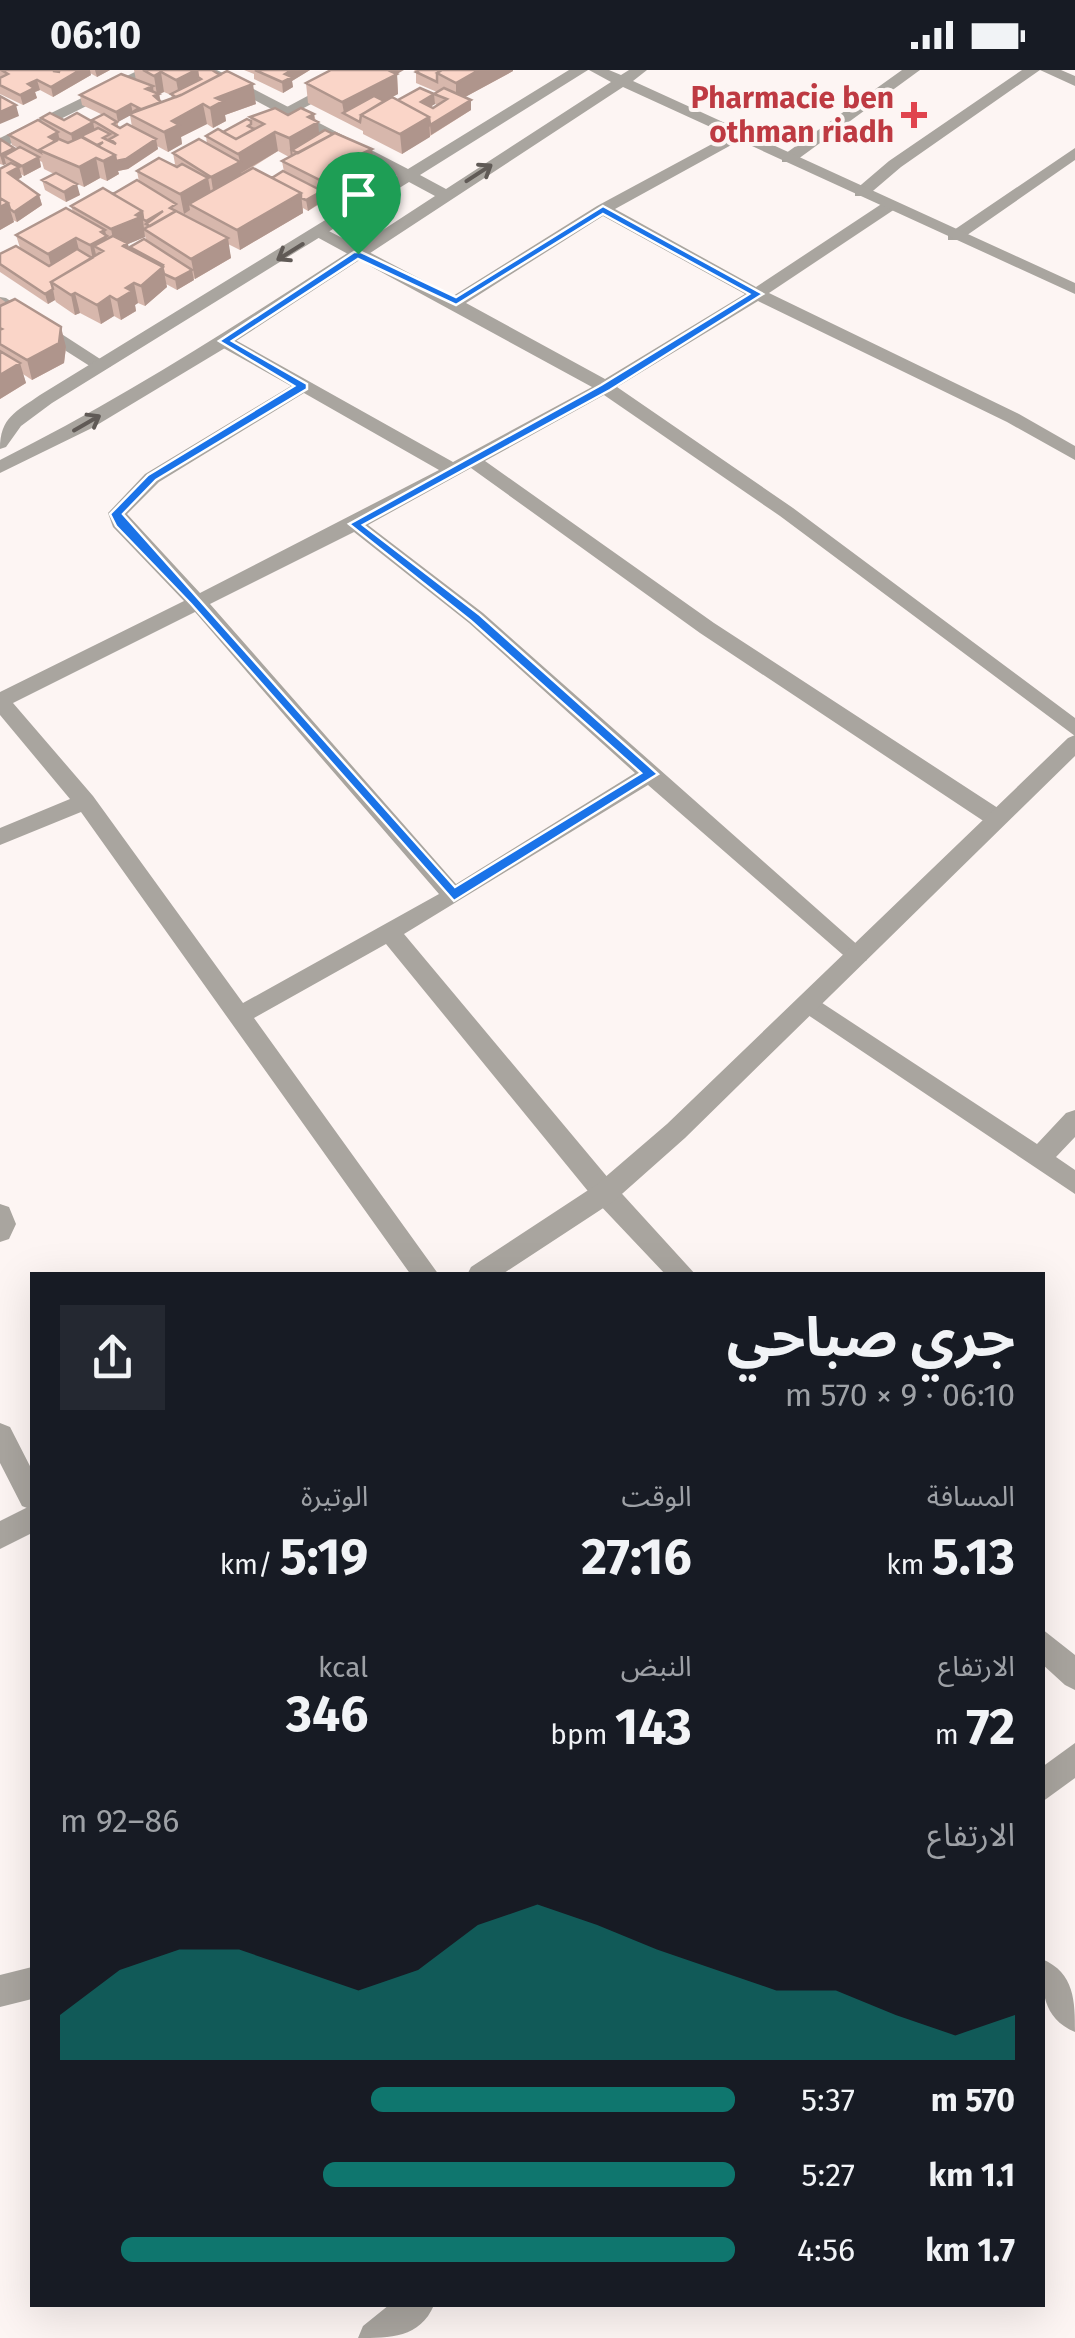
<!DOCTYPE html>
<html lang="ar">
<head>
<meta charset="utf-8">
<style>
  body { margin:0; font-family:"Fira Sans","Noto Sans Arabic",sans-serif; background:#242831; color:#f1f3f6; direction:rtl; height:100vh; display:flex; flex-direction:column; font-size:38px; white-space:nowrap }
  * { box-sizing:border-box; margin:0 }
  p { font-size:32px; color:#9ea1a6 }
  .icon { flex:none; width:55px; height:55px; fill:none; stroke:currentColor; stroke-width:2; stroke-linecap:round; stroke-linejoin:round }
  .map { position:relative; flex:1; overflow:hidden; direction:ltr }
  .drawer { position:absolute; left:30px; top:1202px; width:1015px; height:1035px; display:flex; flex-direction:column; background:#171b24; border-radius:0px; box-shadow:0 10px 40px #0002; direction:rtl }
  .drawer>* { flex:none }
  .pin { position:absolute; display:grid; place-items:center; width:85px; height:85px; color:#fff; margin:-102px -42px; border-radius:50% 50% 50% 0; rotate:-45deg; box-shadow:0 0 10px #0007 }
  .pin .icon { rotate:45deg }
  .round { display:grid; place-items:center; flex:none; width:105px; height:105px; border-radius:0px; background:#242831 }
  .headline { display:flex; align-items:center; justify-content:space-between; height:170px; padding:0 30px }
  h1 { font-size:55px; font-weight:700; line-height:75px }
  .metrics { display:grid; grid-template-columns:repeat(3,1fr); gap:15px; height:170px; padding:10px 30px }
  .metrics div { display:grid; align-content:center }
  .metrics b { font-size:50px; font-weight:700 }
  .metrics small { font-size:28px; font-weight:400 }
  .metrics p { font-size:28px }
  .chart { height:280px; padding:20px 30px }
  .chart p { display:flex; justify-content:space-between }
  .chart svg { width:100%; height:180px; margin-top:10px; fill:#0f766e; opacity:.7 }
  ul { padding:0 30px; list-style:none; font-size:32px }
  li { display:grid; grid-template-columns:160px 120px 1fr; align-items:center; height:75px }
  li i { height:25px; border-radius:12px; background:#0f766e }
  .status { display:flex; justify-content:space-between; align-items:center; height:70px; padding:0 50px; background:#171b24; direction:ltr }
  .status svg { height:28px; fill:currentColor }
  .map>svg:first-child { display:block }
</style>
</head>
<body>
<div class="status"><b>06:10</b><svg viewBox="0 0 49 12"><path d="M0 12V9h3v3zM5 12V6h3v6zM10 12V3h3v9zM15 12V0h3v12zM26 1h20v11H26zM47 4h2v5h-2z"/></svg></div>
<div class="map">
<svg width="1075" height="2268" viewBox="0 0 1075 2268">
  <rect width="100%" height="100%" fill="#fdf5f3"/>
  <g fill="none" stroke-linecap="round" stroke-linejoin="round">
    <!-- minor -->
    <path fill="#a9a59f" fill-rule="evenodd" d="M139,0H159L0,79V68Z
      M356,0H375L270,56L257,53Z
      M902,0H920L794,92H782V86Z
      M1022,0H1040L901,97L867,126H855V120L889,91Z
      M1040,0H1061L1075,6V16Z
      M738,60L744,62V68L615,139L756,217L883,133H895V139L769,223L1019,344L1075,376V390L1007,352L758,231L617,317L793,438L1075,648V666L780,446L604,325L485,391L714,553L1004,742L1007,748L1004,754H988L700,563L471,398L368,455L483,543L869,885L866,891H850L648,715L404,864L614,1115L696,1205H666L596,1131L386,874L254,948L439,1205H411L81,742L0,775V758L70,729L0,645V622L184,531L113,457L108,443L145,404L291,316L218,275V267H230L453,392L592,317L315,166V160H327L453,226L597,136ZM603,146L745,224L605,309L466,233ZM304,323L439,400L200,523L127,444L159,412ZM354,462L469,553L635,703L456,814L210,534ZM195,542L439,824L243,933L93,726L13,633Z
      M1075,78V90L960,170H948V164Z
      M0,227L6,228L111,296L102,301L96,300L0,239Z
      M810,925L1037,1074L1066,1043L1075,1040V1067L1056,1087L1075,1100V1124L802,941L798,934Z
      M0,1134L9,1137L16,1154L9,1169L0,1172Z
      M0,1353L10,1357L32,1400V1440L22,1436L0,1393Z
      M1042,1559L1075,1585V1620L1065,1615L1042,1594Z
      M1075,1673V1708L1042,1732V1697Z
      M1042,1889C1075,1903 1075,1932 1075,1962C1042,1948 1042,1920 1042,1889Z
      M32,1897V1929L0,1937V1905Z
      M389,2235H434C420,2268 390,2268 358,2268L363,2256Z"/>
    <!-- tertiary -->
    <path fill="#a9a59f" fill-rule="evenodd" d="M198,0H217L408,99L569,0H588L420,105L446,119L611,12L589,0H609L621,5L629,0H647L633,11L1075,213V224L623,17L230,275L92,358L0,403V390C152,314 293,218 435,126L409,112L52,333L21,356L6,377L0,379C0,347 16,342 40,325L397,106Z
      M1075,665V686L685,1068L614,1131L501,1205H467L471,1197L596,1115L667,1054L1068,668Z
      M32,1435V1463L0,1479V1451Z"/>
  </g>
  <!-- wall -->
  <path fill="#d7b7ac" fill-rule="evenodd" d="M0,0H110L97,7L90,3L91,5L53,27L40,20L35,22L37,28L23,35L0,24Z
    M134,0H212L256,34L225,45L226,51L213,58L207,54L181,67L182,74L168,82L157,76L158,79L128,99L118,101L119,104L107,111L100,108L84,117L73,112L80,125L66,132L45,120L42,110L54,104L44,99L42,92L40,91L41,97L24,106L21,104L22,107L17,110L39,125L42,135L17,152L13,150L14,152L0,160V99L6,95V94L3,95L0,94V69L15,80L18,78L12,75L9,65L42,53L41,48L93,51L103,45L82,35L80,25L136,10ZM164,22L171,25L172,28L161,32L159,24ZM130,45L132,57H118V52Z
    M244,0H310L292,11L293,17L283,23L254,9V4Z
    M414,0H513V1L465,27L471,40L402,84L363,64V61L308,33L306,13L397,4L398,24L392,27L398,30L434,24L435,34L430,37L433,38L437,35L435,34L434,24L437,22L416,13V2Z
    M314,44L319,63L374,99L342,113L343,117L323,129V132L308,141L303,138V143L240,180L228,174L231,188L195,209L193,208L194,210L177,220L166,214L167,217L145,236L138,233L135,235L136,241L121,250L114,246L101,254L80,243L75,245L56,232L55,230L48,234L0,202V184L20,178L16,165L73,142L71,136L113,124L139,112L137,101L175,94L173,83L207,74L206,66L223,62L251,51L250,47ZM278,81L289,87L282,91L284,102L272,108L242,104ZM144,162L146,170L130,177L131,180L129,179L128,174L145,167Z
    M0,228L66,277L64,293L32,310L23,304L26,313L0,329Z"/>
  <!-- shaded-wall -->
  <path fill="#af958c" d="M80,0H90L91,5L53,27L51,17Z
    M95,0H110L97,7Z
    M186,0H205L198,7L199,19L180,30L176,10Z
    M292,0H310L292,11L293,17L283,23L282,12L285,4Z
    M386,0H404L397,4L398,24L352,48L344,43L342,32Z
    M479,0H513V1L456,32V13Z
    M161,2L164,22L159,24L161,34L146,19L153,16L154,26L157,25L154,6Z
    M37,10L40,20L35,22L37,28L23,35L20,25L28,14Z
    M253,14L256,34L225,45L226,51L213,58L210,38L216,28Z
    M434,24L435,34L421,42V32Z
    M471,30V40L431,65L430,55Z
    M131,34L133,44L118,52L116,42Z
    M203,34L207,54L181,67L182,74L168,82L164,62L172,51Z
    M16,35L19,46L0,54V42Z
    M314,44L315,54L318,52L320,72L292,80L293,87L291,88L289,68L308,47Z
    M429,47L430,67L402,84L400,64Z
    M93,52L95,62L73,74L71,64Z
    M58,62L60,72L49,67Z
    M275,62L278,81L241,103L242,111L214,127L211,107L240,92L238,84Z
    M156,69L158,79L128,99L118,101L119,104L107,111L103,91L115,85Z
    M14,78L17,88L4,86L6,94L3,95L0,85Z
    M372,79L374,99L342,113L343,117L308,141L306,130L321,122L320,110L337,95Z
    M39,87L41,97L24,106L22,96Z
    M96,88L100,108L84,117L79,97Z
    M19,97L22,107L10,114L8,103Z
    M208,108L212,128L189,134L190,140L184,144L180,124Z
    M77,114L80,125L66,132L64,122Z
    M301,123L303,143L240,180L237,160Z
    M39,125L42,135L17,152L14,142Z
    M8,133L14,152L0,160V137Z
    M142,141L145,167L128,174L132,193L115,179L111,159Z
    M105,160L111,186L94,176L98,193L94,195L90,175L101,162Z
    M76,168L81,188L53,203L48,184Z
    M228,168L231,188L195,209L191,189Z
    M163,197L167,217L145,236L141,216Z
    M192,200L194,210L177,220L175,209Z
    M134,213L138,233L135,235L136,241L121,250L117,230L126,218Z
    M53,219L55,230L48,234L45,224Z
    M75,223L80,243L75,245L71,225Z
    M110,226L114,246L101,254L97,235Z
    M61,257L66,277L64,293L32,310L27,290Z
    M20,293L26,313L0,329V305Z"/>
  <!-- building -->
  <path fill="#fad5c8" stroke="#af958c" stroke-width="2.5" d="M1,0H56L53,1L60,2L56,0H80L51,17L37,10L28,14L34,18L20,25L0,15V8L8,4Z
    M143,0H196L176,10L161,2L154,6Z
    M197,0H212L220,5L181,25L176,27L171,24L201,9L198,7Z
    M255,0H292L285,4L292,7L282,12Z
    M331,0H388L397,4L342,32L306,13Z
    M420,0H442L437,3V12L416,2Z
    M442,0H479L456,13L437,3Z
    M227,1L253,14L216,28L223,31L210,38L203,34L172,51L179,55L164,62L129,44L181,25Z
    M121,4L153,16L146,19L159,24L154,26L161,32L131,43L139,38L131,34L116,42L80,25Z
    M420,18L434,24L421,32L433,38L447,29L434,24L444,18L471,30L430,55L429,47L398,30Z
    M0,26L16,35L0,42Z
    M374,26L384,31L361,45L360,52L343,43Z
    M392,27L429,47L400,64L361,45Z
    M275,38L288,45L301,38L314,44L308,47L318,52L289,68L275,62L238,84L206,66L218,59L236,69L264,54L250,47Z
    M50,43L64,50L77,43L93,52L71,64L41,48Z
    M104,44L117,52L113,54L120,58L127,54L156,69L126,89L116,91L115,85L98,76L103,72L97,75L81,66L98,58L110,64L103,68L116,74L110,69L117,65L92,50Z
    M247,49L251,51V54L248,56L254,59L236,69L223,62Z
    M38,50L58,62L49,67L56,71L39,80L40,82L9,65Z
    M325,60L333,64L298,83L292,80Z
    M335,63L372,79L337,95L341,97L320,110L282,91Z
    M81,67L115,85L103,91L96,88L79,97L39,80L59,69L68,73Z
    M0,69L14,78L0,85Z
    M199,69L240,92L211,107L173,83Z
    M20,77L39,87L22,96L4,86Z
    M159,88L177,97L182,94L208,108L180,124L137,101Z
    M11,93L19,97L8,103L39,125L14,142L10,139L8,133L0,128V99Z
    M253,98L301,123L237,160L189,134Z
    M283,101L322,121L306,130L301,128V123L272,108Z
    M56,103L77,114L64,122L42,110Z
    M137,110L176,134L170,138L176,141L150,156L146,154L163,141L146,151L143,149L142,141L113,124Z
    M103,118L142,141L136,145L141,147L111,159L71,136Z
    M0,128L8,133L0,137Z
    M66,138L105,160L101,162L107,166L90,175L76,168L48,184L16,165Z
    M176,141L228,168L191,189L144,159Z
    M113,166L127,173L123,176L163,197L141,216L134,213L126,218L132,221L117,230L110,226L97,235L75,223L71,225L51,212L103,181L94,176Z
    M144,169L192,200L175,209L164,204L162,196L163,195L130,177Z
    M16,176L49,196L77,179L92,188L51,212L53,219L45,224L0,194V184Z
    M15,229L61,257L59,273L27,290L0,274V260L2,259L0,258V236Z
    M0,281L20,293L0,305Z"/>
  <!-- one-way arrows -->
  <defs><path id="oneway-shaft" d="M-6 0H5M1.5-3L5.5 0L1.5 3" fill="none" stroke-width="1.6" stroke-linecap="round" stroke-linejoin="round" transform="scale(2.5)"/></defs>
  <g stroke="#605a56">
    <use href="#oneway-shaft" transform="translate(479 103) rotate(-33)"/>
    <use href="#oneway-shaft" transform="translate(290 182) rotate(148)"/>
    <use href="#oneway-shaft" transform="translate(87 353) rotate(-30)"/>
  </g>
  <!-- route -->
  <path fill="#1a73e8" stroke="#fff" stroke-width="2.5" fill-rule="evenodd" d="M603,136L763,224L610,320L363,455L480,545L658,704L454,831L191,534L116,456L110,444L148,405L294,316L219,271L354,182H361L456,227ZM603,144L749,224L601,315L349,454L471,551L641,703L455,817L123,444L156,410L307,319V314L232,271L358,189L456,235Z"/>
  <!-- markers -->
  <path fill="#e0444e" stroke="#fdf5f3" stroke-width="4" d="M909 30h10v10h10v10h-10v10h-10v-10h-10v-10h10z"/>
  <g text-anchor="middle" stroke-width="8" stroke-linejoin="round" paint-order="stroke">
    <!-- far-health labels -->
    <g font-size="30" font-weight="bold" fill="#be3a42" stroke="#fdf5f3" text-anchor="end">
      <text x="894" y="38">Pharmacie ben<tspan x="894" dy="34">othman riadh</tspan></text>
    </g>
  </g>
</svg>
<div class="pin" style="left:358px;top:184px;background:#1e9e55"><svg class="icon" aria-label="arrive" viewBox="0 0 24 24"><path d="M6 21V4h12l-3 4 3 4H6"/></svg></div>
<section class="drawer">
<div class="headline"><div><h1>جري صباحي</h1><p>06:10 · 9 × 570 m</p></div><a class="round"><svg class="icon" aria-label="share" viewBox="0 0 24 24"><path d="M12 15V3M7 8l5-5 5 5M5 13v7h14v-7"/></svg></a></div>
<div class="metrics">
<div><p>المسافة</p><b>5.13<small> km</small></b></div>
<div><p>الوقت</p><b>27:16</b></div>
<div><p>الوتيرة</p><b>5:19<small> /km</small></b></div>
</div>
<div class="metrics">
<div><p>الارتفاع</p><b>72<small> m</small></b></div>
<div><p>النبض</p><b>143<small> bpm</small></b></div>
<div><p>kcal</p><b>346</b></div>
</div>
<div class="chart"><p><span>الارتفاع</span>86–92 m</p>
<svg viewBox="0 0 160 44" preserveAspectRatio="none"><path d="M0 44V33L10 22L20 17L30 17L40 22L50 27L60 22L70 11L80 6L90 11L100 17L110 22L120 27L130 27L140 33L150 38L160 33V44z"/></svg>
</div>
<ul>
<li><b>570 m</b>5:37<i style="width:54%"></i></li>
<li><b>1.1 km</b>5:27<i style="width:61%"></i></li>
<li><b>1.7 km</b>4:56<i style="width:91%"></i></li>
</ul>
</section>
</div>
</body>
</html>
